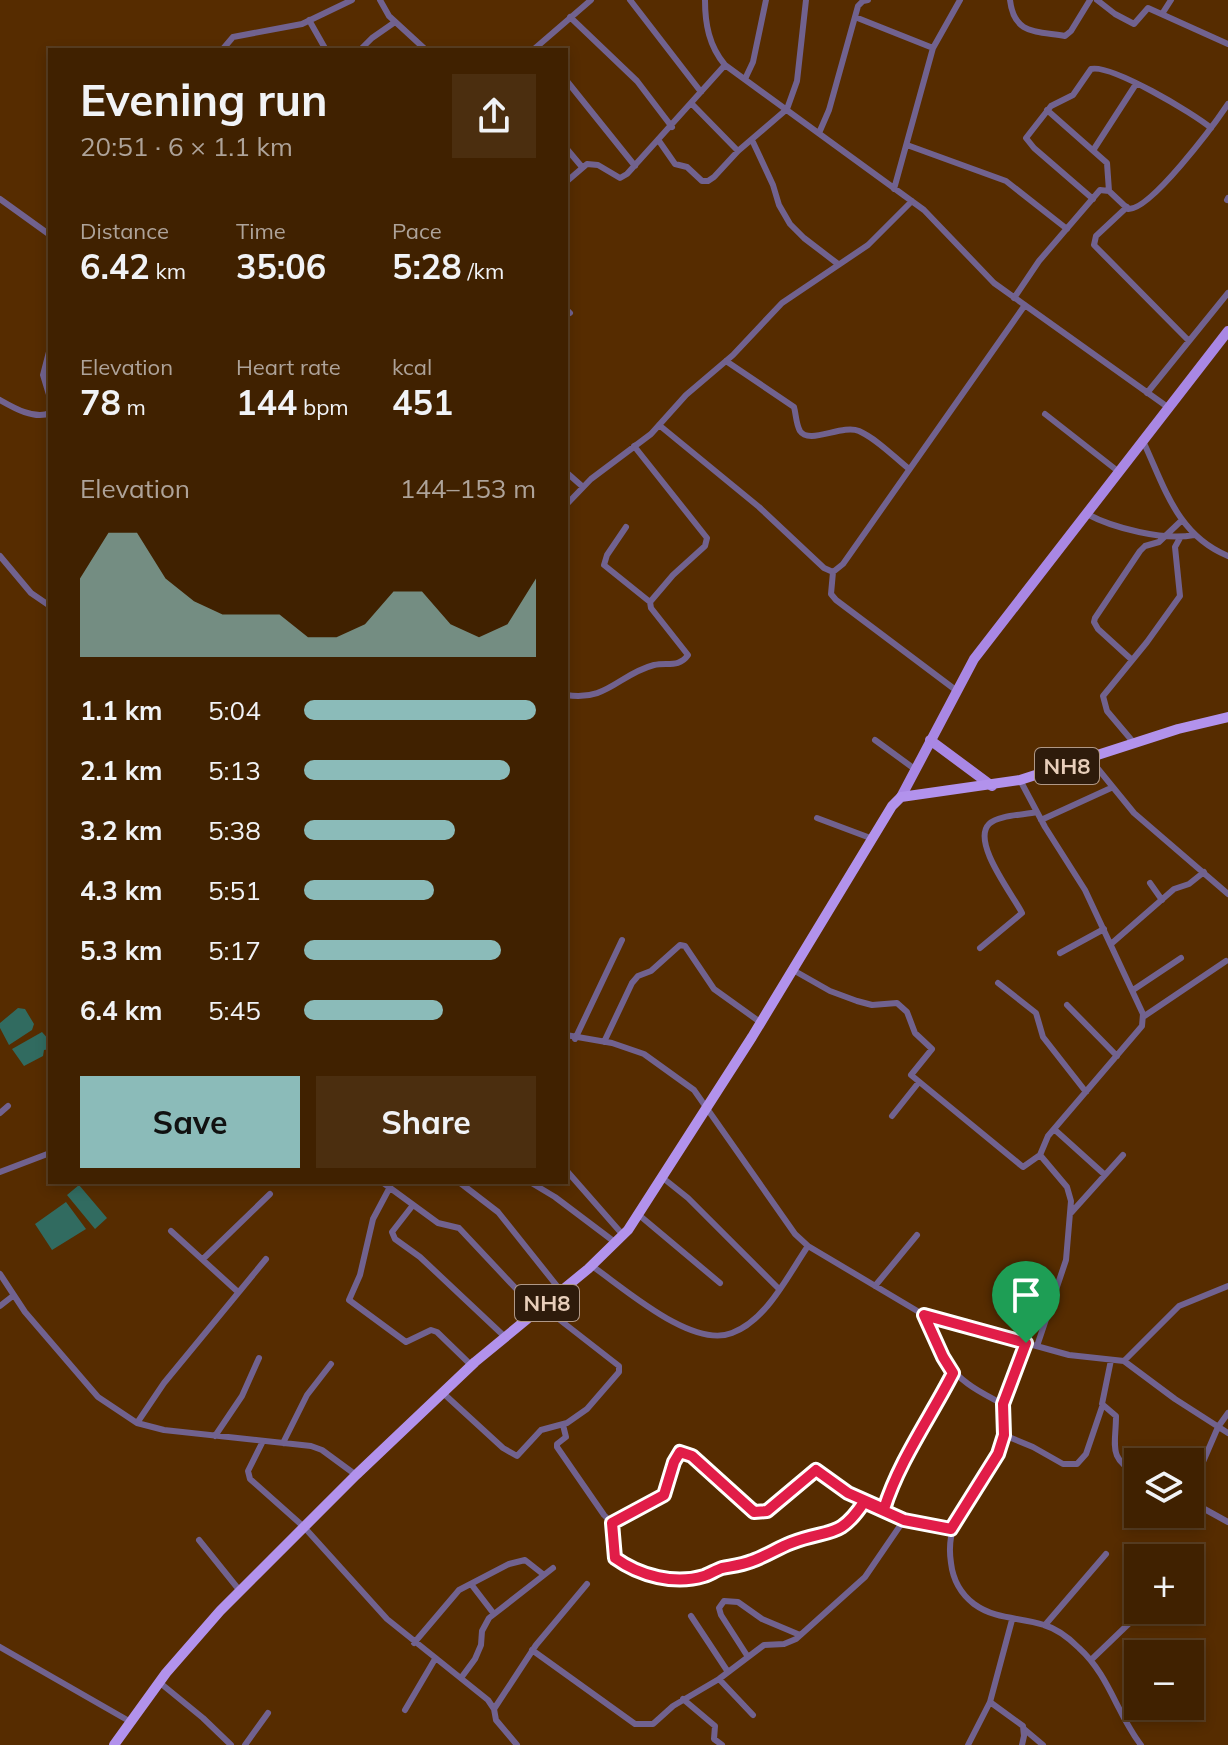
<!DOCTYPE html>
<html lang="en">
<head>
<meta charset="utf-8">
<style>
  body { margin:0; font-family:Mulish,sans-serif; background:#4b2e0f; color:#f1f3f6; height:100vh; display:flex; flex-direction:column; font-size:30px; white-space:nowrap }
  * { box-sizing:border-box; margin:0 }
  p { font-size:26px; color:#aea399 }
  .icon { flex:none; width:44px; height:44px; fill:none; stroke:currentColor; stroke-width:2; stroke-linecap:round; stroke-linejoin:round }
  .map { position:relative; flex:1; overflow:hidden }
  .drawer { position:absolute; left:48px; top:48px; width:520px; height:1136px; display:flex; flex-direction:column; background:#402100; border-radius:0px; box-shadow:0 4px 12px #0003,0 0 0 2px #593e22 }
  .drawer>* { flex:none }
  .buttons { position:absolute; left:1124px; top:1448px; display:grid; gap:16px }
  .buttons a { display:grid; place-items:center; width:80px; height:80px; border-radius:0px; background:#402100; box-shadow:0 4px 12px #0003,0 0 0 2px #593e22; font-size:40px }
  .pin { position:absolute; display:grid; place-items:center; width:68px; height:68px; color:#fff; margin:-82px -34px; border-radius:50% 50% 50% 0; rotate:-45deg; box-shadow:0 0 8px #0007 }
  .pin .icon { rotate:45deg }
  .round { display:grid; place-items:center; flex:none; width:84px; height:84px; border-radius:0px; background:#4b2e0f }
  .overview { display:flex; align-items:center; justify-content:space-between; height:136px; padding:0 32px }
  h1 { font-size:44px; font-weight:700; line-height:60px }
  .stats { display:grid; grid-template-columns:repeat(3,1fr); gap:12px; height:136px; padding:8px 32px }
  .stats div { display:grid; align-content:center }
  .stats b { font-size:34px; font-weight:700 }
  .stats small { font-size:22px; font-weight:400 }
  .stats p { font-size:22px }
  .chart { height:224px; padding:16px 32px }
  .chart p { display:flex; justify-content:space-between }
  .chart svg { width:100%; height:144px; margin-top:8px; fill:#8bbbb9; opacity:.7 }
  .primary-button { display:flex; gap:16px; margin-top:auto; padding:16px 32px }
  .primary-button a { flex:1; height:92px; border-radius:0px; background:#8bbbb9; color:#111; font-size:32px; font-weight:700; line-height:92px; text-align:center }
  .primary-button a+a { background:#4b2e0f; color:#f1f3f6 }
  ul { padding:0 32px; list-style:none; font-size:26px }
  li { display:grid; grid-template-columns:128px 96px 1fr; align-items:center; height:60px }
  li i { height:20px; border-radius:10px; background:#8bbbb9 }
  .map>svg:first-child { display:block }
</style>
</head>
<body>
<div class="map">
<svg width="1228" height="1745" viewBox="0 0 1228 1745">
  <rect width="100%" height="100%" fill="#562c00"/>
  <!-- water -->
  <path fill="#316b60" d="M18,1008L25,1009L34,1024L32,1030L9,1045L0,1028V1023Z
    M42,1032L50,1041V1049L44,1050L43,1056L24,1066L12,1049Z
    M79,1185L107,1218L95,1229L67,1195Z
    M66,1202L86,1229L52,1250L35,1224Z"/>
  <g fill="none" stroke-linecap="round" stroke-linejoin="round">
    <!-- minor -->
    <path stroke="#71628f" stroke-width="6" d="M380,0L389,16L426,50
      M630,0L701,92
      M705,0C705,24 709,46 725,65L924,210L994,283L1169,408
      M1010,0C1014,35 1036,31 1065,36L1071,31L1090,0
      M1097,0L1115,14L1134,24L1148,8L1228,44
      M1162,14L1171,0
      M570,17L637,81L672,127
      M855,17L933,48
      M309,20L326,50
      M222,50L233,37L302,24L352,0
      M360,50L372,38L395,22
      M533,50L591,0
      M745,79L753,62L766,0
      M566,80L635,166
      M692,104L738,151
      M1047,110L1107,163L1109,191
      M819,133L829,110L858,6L863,1L868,0
      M752,140L773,185L779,205L790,224L804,238L838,264
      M659,141L675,164L687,167L702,181H708L714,177L738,151L787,109L797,81L806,0
      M907,145L1006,181L1067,229
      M566,148L582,167
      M1094,149L1136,84
      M566,182L587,164L598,165L620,178L627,174L725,65
      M894,189L933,48L960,0
      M0,199L50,235
      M1093,199L1034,148L1026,138L1051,106L1073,95L1091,69C1111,64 1193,113 1211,128
      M1227,200L1228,198
      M1127,207L1096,236L1094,245L1189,341
      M1014,298L1039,261L1100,190L1109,191L1128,209C1150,211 1214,125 1228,104
      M566,309L570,313
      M50,348L43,375L50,398
      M726,361L794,407C796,414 796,424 800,431C809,445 842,424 859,431C877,439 894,457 909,469
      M1147,393L1228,293
      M0,400C14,408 35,420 50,413
      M1045,414L1119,472
      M659,425L759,507L824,568L833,572L843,564L1025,305
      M1143,441C1165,488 1177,535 1228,556
      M566,472L583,487
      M566,505L591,479L651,434L686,395L733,355L782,303L868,245L912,201
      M1087,514C1113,528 1164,541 1194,535
      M626,527L607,555L604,565L650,602
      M0,556L31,593L50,606
      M833,572L831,594L836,600L957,691
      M1132,660L1098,629L1094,622L1095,618L1140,551L1145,546L1159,542L1181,521
      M566,695C607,702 619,674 654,665C667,662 679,668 688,655L651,608L650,602L673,575L705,546L707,538L634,446
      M875,740L916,770
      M1134,743L1107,711L1103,696L1147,642L1180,596L1175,547L1180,538
      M1090,759L1134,813L1228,894
      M1020,780L1045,827L1085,890L1143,1014L1142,1026L1048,1136L1040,1155L1067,1187L1071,1201L1066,1260L1037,1346
      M817,818L873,839
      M1041,820L1111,788
      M1150,883L1162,900
      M1111,944L1174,889L1189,884L1204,872
      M980,948L1022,913C1013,895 971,842 989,824C998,815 1024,815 1037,812
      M1060,953L1104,929
      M793,970L830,991L857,1001L872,1005L897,1003L907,1012L915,1033L932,1049L911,1075L1023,1167L1040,1155
      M998,983L1036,1013L1043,1037L1086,1092
      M1133,990L1181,958
      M1067,1005L1117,1056
      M1143,1017L1226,961
      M566,1035L612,1043L644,1054L694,1090L795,1234L808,1246L924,1315L1069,1355L1124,1361L1175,1399L1228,1433
      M575,1039L622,940
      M604,1042L632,983L638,976L651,971L680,945L685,946L714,989L760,1022
      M0,1113L8,1106
      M892,1116L919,1082
      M1054,1129L1105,1175
      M566,1170L623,1235
      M0,1172L50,1153
      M663,1178L688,1198L779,1289
      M382,1182L438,1223L459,1228L537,1311
      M459,1182L498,1212L561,1291
      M530,1182L555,1197L616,1243
      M390,1187L373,1219L360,1275L349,1300L406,1342L431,1330L437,1332L471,1365
      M413,1205L392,1232L395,1239L420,1257L504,1336
      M1070,1214L1123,1155
      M639,1215L720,1283
      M171,1231L238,1292
      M204,1258L270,1194
      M592,1266C624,1288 692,1349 732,1333C767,1320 788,1275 808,1246
      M0,1274L25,1312L98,1397L137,1423L164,1430L311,1446L322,1450L356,1475
      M875,1286L917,1235
      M0,1306L14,1295
      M924,1315C948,1369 950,1377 1003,1404
      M1026,1343C1018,1362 1005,1386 1003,1406C1002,1424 1004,1437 998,1454C981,1496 943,1512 951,1563C953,1580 961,1594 974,1604C996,1620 1020,1617 1044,1625C1058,1629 1069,1638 1079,1648C1109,1675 1117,1714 1141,1745
      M1111,1360L1102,1404L1116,1416C1116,1445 1107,1459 1138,1474
      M1124,1361L1179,1306L1228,1286
      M443,1393L503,1448L517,1456L541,1430L567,1423L587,1409L619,1372V1366L542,1306
      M137,1423L164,1383L266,1259
      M563,1425L566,1437L557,1444V1447L604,1515L612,1523L664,1495L674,1462L680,1452L692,1456L754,1512L767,1511L816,1470L848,1493L904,1520L951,1529
      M1004,1435L1033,1447L1063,1464H1077L1086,1454L1102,1407
      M215,1436L242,1396L259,1358
      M263,1441L248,1471L250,1479L304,1527L387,1619L488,1700L494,1709L496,1720L517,1745
      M283,1443L307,1395L331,1364
      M1190,1492L1218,1427L1228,1413
      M1190,1501L1228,1522
      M884,1509C899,1461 930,1418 953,1373
      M1176,1520L1179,1514
      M612,1523L615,1558L646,1574L667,1579H686L705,1576L755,1561L808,1537L839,1531L854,1517L864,1502
      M199,1540L240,1591
      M471,1584L494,1614
      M691,1616L728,1672
      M1045,1625L1106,1554
      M414,1643L459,1590L509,1564L525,1560L544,1575
      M0,1647L129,1721
      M532,1650L635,1724H653L673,1706L719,1679L764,1645L784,1644L796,1639L865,1577L904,1520
      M748,1657L721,1615L719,1608L724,1601L738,1602L762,1619L800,1635
      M1091,1660L1143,1610
      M461,1678L475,1659L481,1645L482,1631L489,1618L553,1568
      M719,1679L753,1715
      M159,1682L203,1718L231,1745
      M683,1699L715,1726L714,1739L722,1745
      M990,1702L1023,1726L1024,1736L1022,1745
      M494,1709L536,1645L587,1584
      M405,1710L435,1659
      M1024,1729L1043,1745
      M245,1745L268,1713
      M968,1745L990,1702L1012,1620"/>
    <!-- primary -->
    <path stroke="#a987e4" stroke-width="10" d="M930,740L992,786
      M901,797L974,659L1228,331"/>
    <!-- trunk -->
    <path stroke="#b292ec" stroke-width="10" d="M114,1745L166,1673L220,1611L356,1475L475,1362L588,1269L628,1230L752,1037L892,806L901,797L1020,780L1178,729L1228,717"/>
  </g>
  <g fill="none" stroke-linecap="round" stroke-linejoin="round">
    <!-- route casing -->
    <g stroke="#fff" stroke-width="16">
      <path id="route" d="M1026,1343L1003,1404L1004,1435L998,1454L951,1529L904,1520L864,1502C839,1540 829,1528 791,1543C778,1548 766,1556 752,1561C742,1565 732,1566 722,1568C716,1570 710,1574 704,1576C675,1585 640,1576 615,1558L612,1523L664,1495L674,1462L680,1452L692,1456L754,1512L767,1511L816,1470L848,1493L884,1509C899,1461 930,1418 953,1373L943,1357L924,1315L1026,1343"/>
    </g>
    <!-- route -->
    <use href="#route" stroke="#e11d48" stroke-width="10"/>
  </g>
  <g text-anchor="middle" stroke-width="6" stroke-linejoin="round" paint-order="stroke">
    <!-- shield labels -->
    <g fill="#2e1b0b" stroke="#b09886" stroke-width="2">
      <rect x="1035" y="748" width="64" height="36" rx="6"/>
      <rect x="515" y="1285" width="64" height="36" rx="6"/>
    </g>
    <g font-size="22" font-weight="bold" fill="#e8ceba">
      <text x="1067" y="774">NH8</text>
      <text x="547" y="1311">NH8</text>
    </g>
  </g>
</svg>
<div class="buttons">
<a><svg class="icon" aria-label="layers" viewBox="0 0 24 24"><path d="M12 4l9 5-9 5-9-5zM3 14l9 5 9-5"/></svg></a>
<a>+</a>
<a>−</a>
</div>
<div class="pin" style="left:1026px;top:1343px;background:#1e9e55"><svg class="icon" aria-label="arrive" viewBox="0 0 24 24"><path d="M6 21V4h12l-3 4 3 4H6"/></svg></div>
<section class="drawer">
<div class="overview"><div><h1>Evening run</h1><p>20:51 · 6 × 1.1 km</p></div><a class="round"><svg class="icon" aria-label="share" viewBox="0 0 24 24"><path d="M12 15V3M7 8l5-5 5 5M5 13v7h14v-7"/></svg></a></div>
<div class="stats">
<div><p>Distance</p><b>6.42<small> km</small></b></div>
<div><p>Time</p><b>35:06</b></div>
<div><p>Pace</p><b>5:28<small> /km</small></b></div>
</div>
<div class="stats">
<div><p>Elevation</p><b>78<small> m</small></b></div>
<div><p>Heart rate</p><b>144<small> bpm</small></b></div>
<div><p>kcal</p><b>451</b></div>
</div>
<div class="chart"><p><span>Elevation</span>144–153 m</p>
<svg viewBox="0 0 160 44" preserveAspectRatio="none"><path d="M0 44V20L10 6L20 6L30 20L40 27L50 31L60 31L70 31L80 38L90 38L100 34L110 24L120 24L130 34L140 38L150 34L160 20V44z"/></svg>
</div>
<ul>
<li><b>1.1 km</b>5:04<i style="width:100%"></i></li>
<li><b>2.1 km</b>5:13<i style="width:89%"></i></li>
<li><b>3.2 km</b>5:38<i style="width:65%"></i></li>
<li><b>4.3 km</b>5:51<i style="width:56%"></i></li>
<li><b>5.3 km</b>5:17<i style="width:85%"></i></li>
<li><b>6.4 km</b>5:45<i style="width:60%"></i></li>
</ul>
<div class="primary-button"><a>Save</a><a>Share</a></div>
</section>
</div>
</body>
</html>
